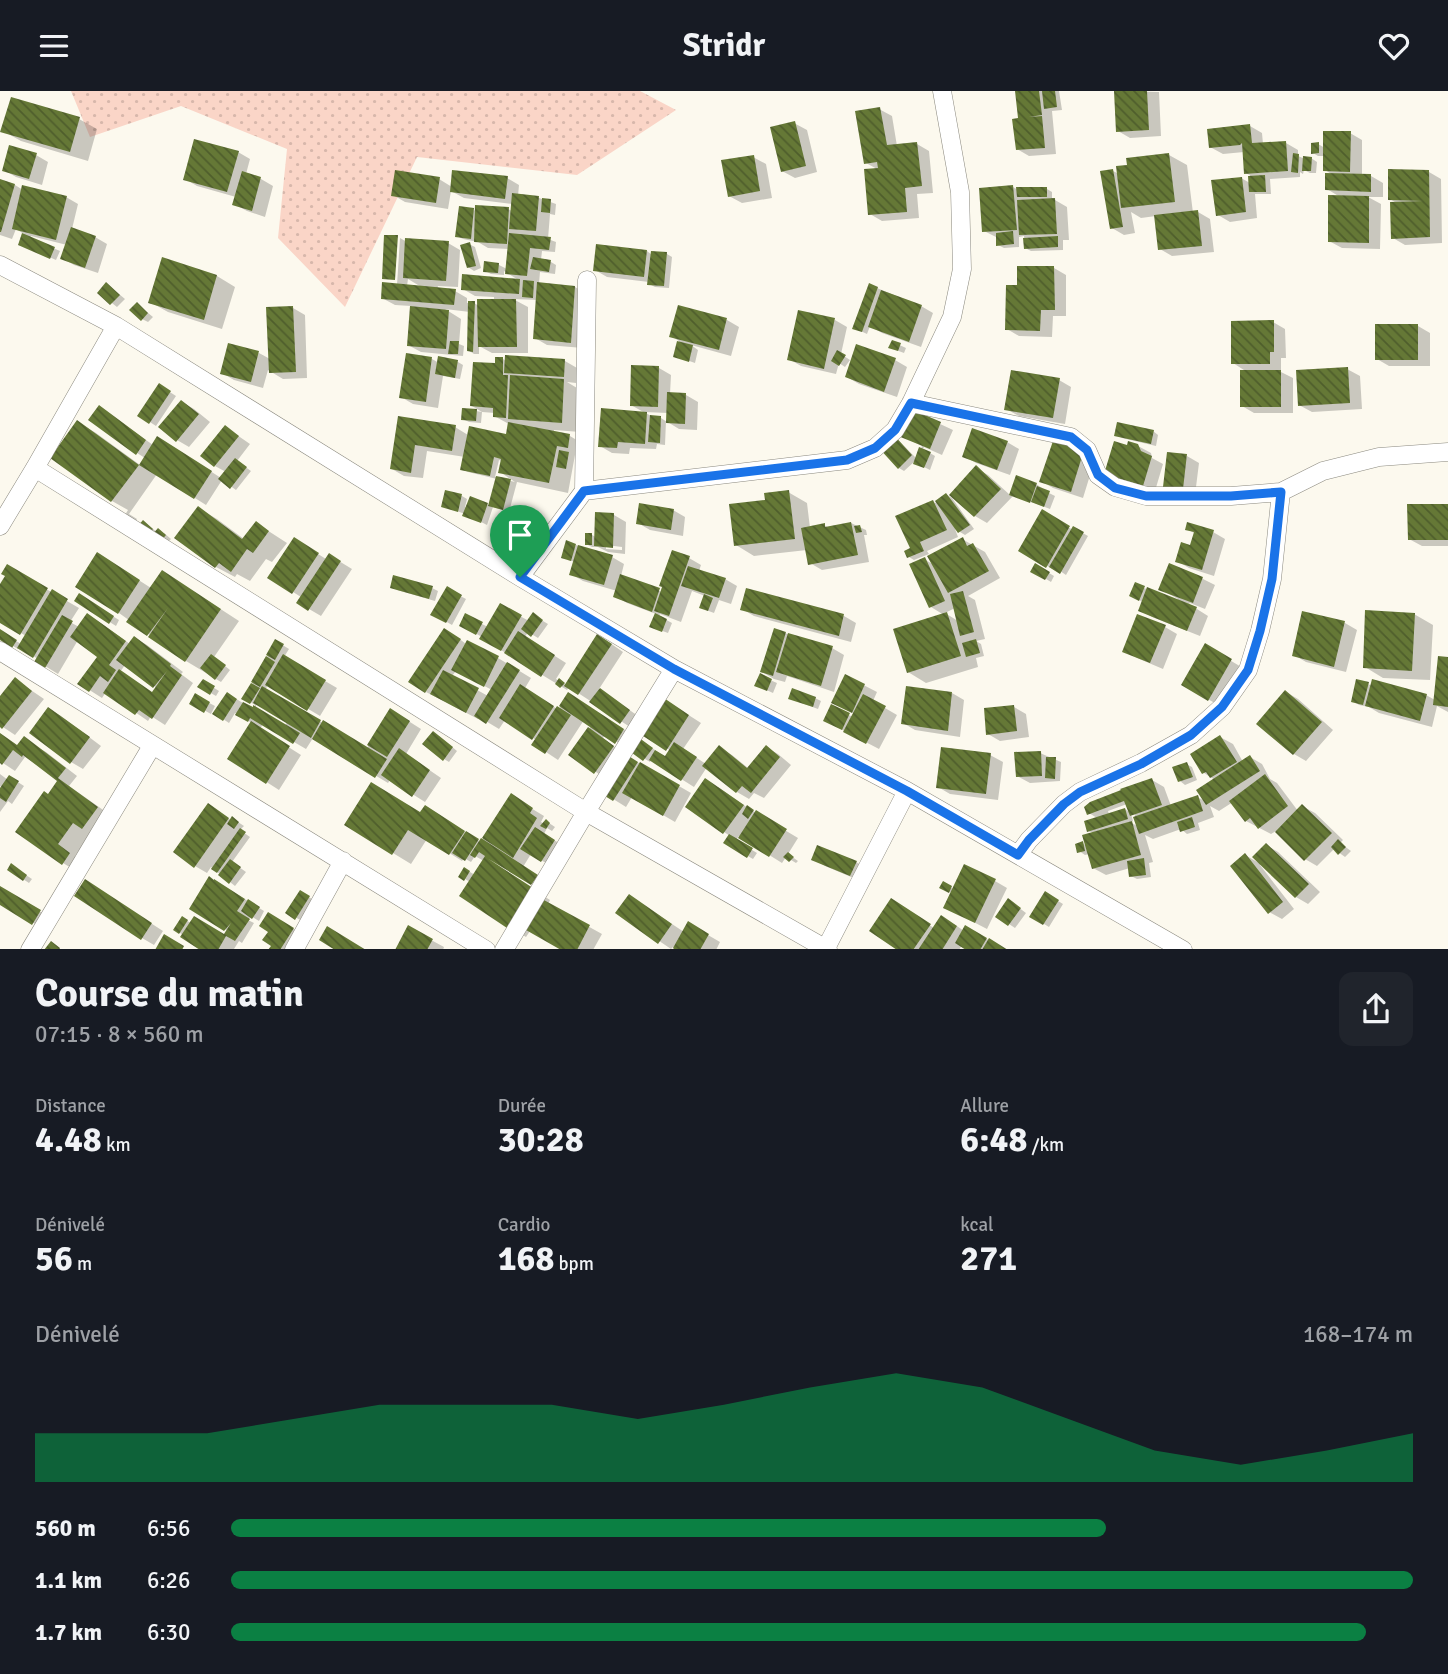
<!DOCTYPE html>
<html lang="fr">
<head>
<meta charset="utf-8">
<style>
  body { margin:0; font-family:Signika,sans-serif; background:#20242c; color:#f1f3f6; height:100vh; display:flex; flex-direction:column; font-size:26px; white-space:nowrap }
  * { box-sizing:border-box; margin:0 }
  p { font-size:23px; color:#9ea1a6 }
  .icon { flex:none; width:38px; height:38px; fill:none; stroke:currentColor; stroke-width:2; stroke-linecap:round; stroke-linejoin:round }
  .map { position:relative; height:858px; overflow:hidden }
  .side { display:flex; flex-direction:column; background:#171b24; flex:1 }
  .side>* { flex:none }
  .pin { position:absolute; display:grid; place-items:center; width:60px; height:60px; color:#fff; margin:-72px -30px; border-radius:50% 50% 50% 0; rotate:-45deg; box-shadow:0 0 7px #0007 }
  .pin .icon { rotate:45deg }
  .round { display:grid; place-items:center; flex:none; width:74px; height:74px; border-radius:14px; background:#20242c }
  .head { display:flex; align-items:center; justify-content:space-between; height:119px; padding:0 35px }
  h1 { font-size:38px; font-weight:800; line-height:52px }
  .figures { display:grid; grid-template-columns:repeat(3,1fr); gap:10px; height:119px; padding:7px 35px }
  .figures div { display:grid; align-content:center }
  .figures b { font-size:35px; font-weight:800 }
  .figures small { font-size:19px; font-weight:400 }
  .figures p { font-size:19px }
  .chart { height:196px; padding:14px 35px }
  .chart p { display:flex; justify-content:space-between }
  .chart svg { width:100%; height:126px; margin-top:7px; fill:#0b8043; opacity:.7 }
  ul { padding:0 35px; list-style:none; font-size:23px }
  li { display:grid; grid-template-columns:112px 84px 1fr; align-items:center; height:52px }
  li i { height:18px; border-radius:9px; background:#0b8043 }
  header { display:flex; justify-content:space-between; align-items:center; height:91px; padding:0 35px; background:#171b24; font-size:32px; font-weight:800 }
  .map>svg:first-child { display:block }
</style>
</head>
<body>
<header><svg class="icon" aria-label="menu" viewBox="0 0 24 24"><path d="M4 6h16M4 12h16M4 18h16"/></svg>Stridr<svg class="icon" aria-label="heart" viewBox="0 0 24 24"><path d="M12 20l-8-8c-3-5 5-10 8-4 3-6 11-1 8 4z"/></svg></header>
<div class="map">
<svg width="1448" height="859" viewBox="0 0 1448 859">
  <defs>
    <pattern id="grass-dots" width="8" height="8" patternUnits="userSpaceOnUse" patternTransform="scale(1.75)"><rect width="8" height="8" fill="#fad5c7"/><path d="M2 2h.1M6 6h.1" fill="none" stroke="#d7b7ab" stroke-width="1.8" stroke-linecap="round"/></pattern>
    <pattern id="building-back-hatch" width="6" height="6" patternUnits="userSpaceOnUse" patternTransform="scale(1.75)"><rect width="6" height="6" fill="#657836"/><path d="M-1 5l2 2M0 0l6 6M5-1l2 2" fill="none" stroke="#4f5e2c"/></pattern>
  </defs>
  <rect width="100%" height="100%" fill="#fcf9ee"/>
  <!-- grass -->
  <path fill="url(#grass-dots)" d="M71,0H640L676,19L577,84L417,66L345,216L278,147L287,58L181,15L90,46Z"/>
  <!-- shadow -->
  <path fill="#0003" fill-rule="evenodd" d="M1017,0H1059L1062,19L1052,20L1056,63L1029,65L1017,58L1020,29Z
    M1116,0L1159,1L1161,45L1130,47L1118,40Z
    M879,18L892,25L897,55L917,53L929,60L933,102L917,103L919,127L882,130L870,123L879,79L866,72Z
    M79,28L97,38L88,70L21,50L3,40Z
    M794,32L807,39L817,81L795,87L782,80Z
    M1250,35L1262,42L1263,53L1286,52L1298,59V65L1305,68L1311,67L1317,71L1316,82H1310L1304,79L1303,83L1300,81V86L1270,88L1271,103H1255L1257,127L1230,131L1218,124L1241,87L1250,92V84L1245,82L1244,61L1223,63L1210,56Z
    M1350,42L1362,49V85H1371L1383,92V106H1368L1381,113L1380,158L1342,157L1329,150L1340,106L1327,98L1333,84L1325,79V65H1318L1313,62L1318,53L1325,57Z
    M238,61L250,68L246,83L261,88L273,95L265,126L247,120L234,113L236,106L197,95L185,88Z
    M36,64L48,71L42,94L16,86L4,79Z
    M1169,64L1187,74L1193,122L1198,121L1210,128L1214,161L1172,165L1160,158L1156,125L1141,127L1131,121L1135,142L1124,144L1112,137L1113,80L1119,83Z
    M753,66L766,73L772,107L742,112L729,105Z
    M1429,81L1441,88L1442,152L1405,154L1393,147L1398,113L1390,108Z
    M507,87L519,94L518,105L539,107L556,113L555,124L550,123L548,148L556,151L555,161L542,160L541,169L551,171L556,174L555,183L540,181L539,193L575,196L587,203L583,257L547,254L535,247L538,209L513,208L528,216V262H492L479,255V263H474L468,259L470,221L445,218L461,228L459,253L464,255L463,265L421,261L408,254L411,215L395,214L382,207L397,194L400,147L407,151L448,152L460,159L458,196L438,195L437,198L455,200L467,207V212H474L479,215L494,209V206L475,205L463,198L464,185L520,190L504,180V184L491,183L485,180L486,172L499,174L507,178L509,158L488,157L478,151L463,148L457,145L474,119L477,121L508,118L512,120L513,113L464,107L451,100L448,118L405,111L393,104L439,88L452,96ZM408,188L423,197L407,195Z
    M0,90L15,94L23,99L66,106L78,113L72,138L95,146L107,153L98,182L74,174L62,167L67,154L31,145L30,147L60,160L56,169L20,153L24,143L16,138L12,148L0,144Z
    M1013,96L1018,99L1047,98L1052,101V109H1055L1067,116L1069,149H1063V159L1031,160L1025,157L1024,145L1019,146V156L1004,157L998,154V147L984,140Z
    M469,153L475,156L481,177L474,180L468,176Z
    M647,160L652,164L667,163L672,166L669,197L655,196L649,193V191L607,186L595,179Z
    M163,169L217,185L235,196L222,238L168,221L150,211Z
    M1054,177L1066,184V225H1053L1052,246L1019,245L1007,238L1019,196Z
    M107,193L125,208L117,216L99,202Z
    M877,197L921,215L933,222L921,256L882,242L870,235L867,243L854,237Z
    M137,213L153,226L148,231L142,228Z
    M293,217L305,224L307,287L283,288L268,279L263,297L234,289L222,282L259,262L270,268Z
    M727,229L739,236L731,265L691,254L698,259L695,272L675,265L679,250L671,245Z
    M835,229L847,236L841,263L850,269L845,276L839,272L836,283L801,275L789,268Z
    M1273,231L1285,238L1286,267H1281V281L1293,287V322H1254L1242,315L1247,281L1233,272Z
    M1418,235L1430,242V275H1389L1377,268Z
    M893,251L906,257L904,262L896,259Z
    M407,264L432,268L439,272L440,267L458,271L463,274L460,288L443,285L438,317L413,313L401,306Z
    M503,268L506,270H565L577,277L576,292L567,291L582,300L580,341L554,339V342L570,345L588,356L586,367L575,364L568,402L517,391L509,421L493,416L487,434L465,423L443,415L446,401L462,405L467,408L465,416L467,417L471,407L490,415L497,388L468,381L462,378L465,366L427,360L423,387L404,385L392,378L399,327L455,336L468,344L507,345L509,333L494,325L495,322L482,321L481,332L469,331L463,328L464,318L482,321L472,315L497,274ZM499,369L502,370L500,381L515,391L495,386Z
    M895,269L907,276L897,306L859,293L847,286Z
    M659,277L671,284L670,303L686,304L698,311L697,339L679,338L666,330L665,354L657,353L656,358L630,357L629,363L612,362L600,355L645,322L631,314ZM644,321L668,322L667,331L661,327L653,326Z
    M1347,278L1360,285L1362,318L1312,321L1299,314Z
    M1059,289L1071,296L1065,333L1019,325L1006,318Z
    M159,294L176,305L156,335L139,324Z
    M182,311L194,318L210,331L189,356L177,349Z
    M910,319L953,339L942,364L924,356L923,358L935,365L930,379L914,371L904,380L899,377L893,345L898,349L917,368L922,355L900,344Z
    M111,324L153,354H170L221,387L226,381L215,375L237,344L250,353L237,370L251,380L236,399L222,389L206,414L157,383L129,423L137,428L132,436L122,429L128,419L112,410L52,367L78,331L96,342L140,374L145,367L137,362Z
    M1153,340L1158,344L1156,355L1122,347L1116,344Z
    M1007,351L1019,358L1010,384L976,372L964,365Z
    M1054,352L1095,368L1083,407L1053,397L1041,390Z
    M1138,355L1151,362L1152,367L1163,373L1155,400L1119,389L1106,382L1128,356Z
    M1187,365L1199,372L1195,404L1177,402Z
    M976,377L988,384L1010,404L1036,393L1042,397L1041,398L1055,405L1050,418L1014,404L987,432L975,425L952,403Z
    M788,401L807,412L810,437L824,434L829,437L851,432L866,439L867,444H864L869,471L822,479L810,472L807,459L754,465L736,454Z
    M947,404L952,407L974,438L965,444L955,438L958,446L927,460L929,463L914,469L909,466L914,457L933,411L935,412Z
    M1448,415V455H1422L1409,448Z
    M198,417L217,428L244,448L256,432L287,452L272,471L266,468L250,490L237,483L235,486L216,476L177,446Z
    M673,419L685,426L683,445L650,439L638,432Z
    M1043,421L1073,439L1074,437L1088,445L1066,484L1060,480L1059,482L1020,459Z
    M614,424L626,431L625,463L608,461L598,456H592L586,453L592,444L596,446ZM606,454L622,456V459L606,458Z
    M144,431L157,441L164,442L171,448L167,452L161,449Z
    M1187,438L1213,441L1225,448L1214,485L1189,477L1177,470L1191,456L1196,443Z
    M962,448L985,461L1000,487L968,505L975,509L985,548L976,550L981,553L984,565L976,567L978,576L926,592L908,581L944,524L931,516L924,468L934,474ZM955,517L958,530L945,522Z
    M576,454L612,466L624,473L621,485L662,501L689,467L701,474L699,480L725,488L737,495L731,513L719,509L714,522L706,519L705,505L692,500L681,531L660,523L659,525L672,532L668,542L657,538L656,523L627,512L615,505L617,500L583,490L571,483L575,471L568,469Z
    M307,456L326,468L329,464L352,478L321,525L309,518L301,506L293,501Z
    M109,470L151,497L185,495L239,530L214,566L230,579L221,591L186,570L119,522Z
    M1036,474L1054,485L1051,491L1033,480Z
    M1170,474L1203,488L1215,494L1205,518L1190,512L1189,513L1208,525L1200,545L1152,526L1140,519L1143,511L1137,508L1144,497L1177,510L1178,508L1160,498Z
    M8,476L79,517L70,531L79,536L99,531L130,553L135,547L147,554L183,581L181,583L193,592L165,634L151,625L148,630L106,601L102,607L80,593L100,565L78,549L58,583L37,570L38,568L19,556L18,558L0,547V540L21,553L26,545L0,530V497L7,485ZM125,574L157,597L153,603L120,581Z
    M392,496L432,497L438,500L435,510L397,499Z
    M447,498L466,508L452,534L433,523Z
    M747,499L844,525L856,532L851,551L754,525L742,518Z
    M80,505L119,529L116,535L76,510Z
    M500,514L529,530L533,524L548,533L538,547L528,541L525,546L566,572L556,588L566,594L610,552L623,561L599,598L641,627L633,638L569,596L567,599L481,547L482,546L461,534L466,525L488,536Z
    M1304,522L1345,532L1357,539L1346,581L1306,571L1294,564Z
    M1414,523L1433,534L1430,589L1383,587L1365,576Z
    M1165,536L1177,543L1163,578L1137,567L1125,560Z
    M775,539L832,557L844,564L834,601L787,585L785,591L774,588L762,581Z
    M457,546L466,553L467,551L498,567L531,587L525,597L557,618H559L568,603L644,651L666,667L671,660L640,640L673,614L701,632L683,658L706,673L720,657L732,664L748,677L766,656L778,663L791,674L764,707L754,702L749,708L737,701L707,676L694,696L651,669L650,671L605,644L603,647L625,664L691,702L675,731L632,706L626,716L602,701L609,690L570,663L591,635L584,629L558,669L534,653L536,649L505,629L499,638L479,626L478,628L426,601ZM456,580L492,599L488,605L452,585Z
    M276,550L289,558L284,566L337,597L320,625L268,594L265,599L367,657L391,619L421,638L406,663L441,687L425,711L390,689L388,692L313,647L306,658L263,633L260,638L301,664L279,699L229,667L252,632L235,622L229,632L214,622L228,603L253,618L255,614L244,607ZM257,613L287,631L285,635L255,617Z
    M1206,555L1243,577L1220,615L1183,594Z
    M1448,568V621L1437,615L1432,636L1379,622L1369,616L1359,614L1353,610L1368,593L1372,595L1426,604L1435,609Z
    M761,585L777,592L773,602L762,597Z
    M846,585L877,601L873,610L897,624L879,658L831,633L832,616L853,626L855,623L845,618Z
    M16,589L44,608L15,644L0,634V608Z
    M203,590L219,600L216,605L200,596Z
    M1286,601L1298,608L1333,639L1306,670L1294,663Z
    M952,602L964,609L960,646L915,639L903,632Z
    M196,605L215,615L211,623L191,612Z
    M815,607L821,610L818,618L796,610Z
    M1014,616L1026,623L1029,646L1000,650L988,643Z
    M49,618L61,625L101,655L83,678L71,671Z
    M0,643L18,655L37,656L46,661L77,685L69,695L116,728L91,742L75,765L87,774L81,783L63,772L17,741L49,705L60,690L25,666L15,680L0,670Z
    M439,645L457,660L449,671L444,668Z
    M1220,646L1233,653L1243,671L1250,666L1262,673L1270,688L1277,692L1298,720L1302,715L1315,722L1343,749L1340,752L1351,760L1345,766L1334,758L1317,775L1305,768L1276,740L1271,743L1246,730L1233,711L1219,720L1210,715L1214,726L1198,732L1200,739L1187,743L1181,738L1153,748L1145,744L1153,771L1149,772L1151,786L1137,788L1131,785L1130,777L1106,784L1093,777L1089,763L1085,764L1079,760L1082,752L1087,755L1094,742L1088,740L1097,727L1089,722L1152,689L1164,696L1171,715L1197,706L1205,710L1215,689L1204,682ZM1127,713L1130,722L1125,718L1109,723L1108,720ZM1134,722L1139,736L1130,731L1133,730L1131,723Z
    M1040,662L1061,671L1060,690L1030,692L1017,685Z
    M990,664L1003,671L998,709L950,703L938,696Z
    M1186,673L1192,676L1197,689L1185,694L1180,690Z
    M0,683L8,689L10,686L24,695L12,713L8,710L0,721V701L3,697L0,695Z
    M718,696L748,717L798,747L788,763L798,770L796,772L786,766L782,772L739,745L736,749L757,762L753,768L725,752L730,745L687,716Z
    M511,705L544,725L541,731L544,733L546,730L555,736L552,740L547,737L544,743L567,757L554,777L531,763L523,776L549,792L544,800L491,767L489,770L550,809L548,813L602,843L593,859H564L530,840L526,846L508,835L470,791L460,785L465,778L475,784L484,770L475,765L471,771L464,767L462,770L427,748L411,773L347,734L421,723L437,724L481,751Z
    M220,722L231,729L238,731L244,735L240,739L250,746L232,771L246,781L235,795L211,776L207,782L195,775Z
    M1266,754L1278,761L1320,801L1308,813L1296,806L1261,773L1260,774L1294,818L1282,828L1269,821L1245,764L1259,772Z
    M813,768L856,771L868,778L863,791L825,775Z
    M17,778L32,788L29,792L9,779Z
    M995,790L1007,797L987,838L958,823L952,802L941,796L944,793L954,798Z
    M222,794L264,820L259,830L251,825L248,829L254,832L242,852L239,850L234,858L203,859L176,839L182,827L191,832L225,845L228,840L191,817Z
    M0,796L52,828L45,839L0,812Z
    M98,798L163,840L154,854L142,847Z
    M301,801L315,810L302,830L288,822Z
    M1045,802L1063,813L1049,836L1031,825Z
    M630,805L684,841L689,833L720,851L716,859H678L673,856L671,858L618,822Z
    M1014,813L1026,822L1015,837L997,825Z
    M903,817L937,839L954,833L964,840L966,836L1006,859H970L962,854L959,859H900Z
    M281,830L305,845L296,859H270L273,854L270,840Z
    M409,837L444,856L443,859H397Z"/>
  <!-- building -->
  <path fill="url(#building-back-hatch)" d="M1015,0H1039L1042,24L1029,26L1042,25L1045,57L1016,59L1012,28L1018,27Z
    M1042,0H1055L1057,16L1044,18Z
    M1114,0H1147L1149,39L1116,41Z
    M11,6L80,26L70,61L0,41Z
    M880,16L887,54L917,51L922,95L905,97L907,121L868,124L864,78L878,77L877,71L864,73L855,20Z
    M795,30L806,75L781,81L770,36Z
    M1250,33L1252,52L1286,50L1288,80L1244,83L1242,52L1240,54L1209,57L1207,38Z
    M1323,40H1351L1350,81L1323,80Z
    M194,48L239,60L227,101L183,89Z
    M1319,51V62L1311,63V52Z
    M9,54L37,62L29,88L2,80Z
    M1169,62L1175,111L1121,117L1116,75L1127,74L1126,67Z
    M1293,62L1299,63L1298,82L1291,81Z
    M754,64L760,100L728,106L721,69Z
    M1303,65L1312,66L1311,80H1302Z
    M1113,78L1123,136L1110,138L1100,80Z
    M1388,78L1429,79L1430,146L1391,148L1390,111L1423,110L1388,109Z
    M395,79L440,86L436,112L391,105Z
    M452,79L508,85L505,108L450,101Z
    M242,80L261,86L252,120L232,114Z
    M1325,82L1371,83V101L1325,99Z
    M1265,84L1266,101H1249L1248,85Z
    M1242,86L1246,121L1216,125L1211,89Z
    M0,88L15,93L1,141H0Z
    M22,94L67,105L56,149L12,138Z
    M1013,94L1017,139L982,141L979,97Z
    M1016,96H1047V106H1017Z
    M512,102L539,105L536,140L509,138Z
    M1328,104L1369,105V152L1328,151Z
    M542,107L551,108L550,122L541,121Z
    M1055,107L1057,143L1019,144L1017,109Z
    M475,114L509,116L507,153L474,151Z
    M459,115L474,117L471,148L455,146Z
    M1198,119L1202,155L1158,159L1154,124Z
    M71,136L96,145L85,177L60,168Z
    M1013,140L1014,153L996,155V142Z
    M22,142L55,156L50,168L18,154Z
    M509,142L551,146L549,159L530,157L527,185L505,183Z
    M384,144H398L395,189L382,188Z
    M1058,145V156L1024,158L1023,147Z
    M405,147L449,150L446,190L403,187Z
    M470,151L476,175L467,177L460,154Z
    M596,153L647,159L644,186L593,180Z
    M651,160L667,161L664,195L647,194Z
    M162,166L217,184L204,229L148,212Z
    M533,166L551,169L549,181L530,178Z
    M484,170L499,172L498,182L483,181Z
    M1017,175H1054L1055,219H1041L1040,240L1005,239L1006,194H1017Z
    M462,183L520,188L519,203L461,199Z
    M523,189L534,190L533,207L522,206Z
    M106,191L120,204L110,214L97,202Z
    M382,191L456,198L454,214L381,208Z
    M537,191L575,195L571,252L533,248Z
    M869,192L878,196L862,241L852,238Z
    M881,199L922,214L909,251L868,236Z
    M477,208H516L517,256H478Z
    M468,210H475L473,261L467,260Z
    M137,211L148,222L141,230L129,219Z
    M678,214L727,227L719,259L669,246Z
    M293,215L296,281L269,282L266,216Z
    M410,215L449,219L446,258L407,255Z
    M798,219L835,227L824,278L787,269Z
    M1274,229V261H1270V273H1231V230Z
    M1375,233H1418V269H1375Z
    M892,249L901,252L898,260L888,257Z
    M450,250H459L458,263H448Z
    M677,250L693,254L689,271L673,266Z
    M228,252L259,260L251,291L220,283Z
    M856,253L896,267L884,301L845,286Z
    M837,259L846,264L839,275L831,270Z
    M406,262L432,266L426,311L399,307Z
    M505,264L565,268L564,286L504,282Z
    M438,265L458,269L455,287L435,283Z
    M495,266H503V284H508L506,327L493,326V317L470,315L473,271L495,272Z
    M631,274L659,275L658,316L630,315Z
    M1348,276L1350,312L1298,315L1296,279Z
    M1011,279L1060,287L1053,327L1004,319Z
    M1240,279H1281V316H1240Z
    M510,284L564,288L562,332L508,328Z
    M159,292L171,300L149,333L137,325Z
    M667,301L686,302L685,333L666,332Z
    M181,309L199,323L176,351L158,336Z
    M99,314L146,349L136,364L88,329Z
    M462,317L477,318L476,330L461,329Z
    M601,317L647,321L645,353L618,351L617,357L598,356Z
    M909,317L941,331L930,358L898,345Z
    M650,324L661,325L660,352L648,351Z
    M398,325L456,334L452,360L415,354L411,382L390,378Z
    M77,329L139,374L111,411L50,367Z
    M508,331L570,343L568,357L557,355L549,392L498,382L501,368L494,366L490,385L460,379L469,335L506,343Z
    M1117,331L1154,339L1151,353L1114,345Z
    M225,334L239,345L214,376L200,365Z
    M972,337L1008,350L997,379L962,366Z
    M893,343L912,364L898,378L878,356Z
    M157,345L212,380L194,408L139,374Z
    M1053,350L1084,359L1071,401L1039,391Z
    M1114,350L1127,354L1128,350L1138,353L1141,360L1152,365L1143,395L1104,383Z
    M919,356L931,361L924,377L913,373Z
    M559,359L569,361L566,378L556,376Z
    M1167,361L1187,363L1183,398L1163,396Z
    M235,367L247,376L230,398L218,388Z
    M976,374L1001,398L974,426L949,404Z
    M1016,384L1037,392L1030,412L1009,404Z
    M496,385L511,388L503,419L488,415Z
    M1037,395L1050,400L1044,416L1031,411Z
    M445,399L462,403L458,421L441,416Z
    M789,399L795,448L734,455L729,413L765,409L764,402Z
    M946,402L970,434L958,442L935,410Z
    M470,405L488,412L481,432L462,425Z
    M933,409L947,439L920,451L924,460L907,467L904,460L910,457L895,425Z
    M639,412L674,418L671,439L636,433Z
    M1407,413H1448V449H1408Z
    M198,415L242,448L256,430L269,440L253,462L247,458L231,481L219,472L215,477L174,447Z
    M1042,418L1070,435L1046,477L1018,460Z
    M595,421L614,422L613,457L594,455Z
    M143,429L153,438L147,445L137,436Z
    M851,431L858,464L808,474L801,437L825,432V436Z
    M1187,431L1214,439L1202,479L1175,471L1181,451L1190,454L1194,441L1185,439Z
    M860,434L862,441L856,442L854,435Z
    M1073,435L1084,441L1060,483L1049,476Z
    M158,437L166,444L160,451L152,444Z
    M585,442H592V454H585Z
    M294,446L319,462L292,503L267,487Z
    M963,446L967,455L973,452L989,480L948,502L927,465Z
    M566,449L576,453L571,470L561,467Z
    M578,454L613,464L604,494L569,484Z
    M672,459L690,465L669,525L654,520L662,496L659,495Z
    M97,461L140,489L118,523L75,496Z
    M329,462L341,470L308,520L296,512Z
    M925,466L945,510L929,517L909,473Z
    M1035,472L1050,481L1045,489L1030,481Z
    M1169,472L1203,486L1193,512L1158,499Z
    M7,473L48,497L20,544L0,532V493L5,485L1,483Z
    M688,475L726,487L719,507L681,495Z
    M162,479L221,518L185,571L148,546L168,517L147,545L126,531Z
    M620,483L660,497L652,521L613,506Z
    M393,484L433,495L429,508L390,497Z
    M1135,491L1145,495L1139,510L1129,505Z
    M447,495L462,504L446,532L430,524Z
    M1147,496L1197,516L1187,540L1138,520Z
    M746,497L844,523L839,545L740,519Z
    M52,498L68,508L33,567L17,557Z
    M963,500L974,541L960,545L950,503Z
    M79,502L114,525L109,533L74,510Z
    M704,503L713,507L708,520L699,517Z
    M500,512L522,524L501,560L479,548Z
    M1365,519L1415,522L1412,580L1363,577Z
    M1302,520L1345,530L1334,576L1292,565Z
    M533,521L543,529L531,546L521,538Z
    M947,521L961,565L907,582L893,538Z
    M87,522L126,550L109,574L116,579L108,591L100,585L89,601L77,593L97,566L70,546Z
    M465,522L483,531L476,544L459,535Z
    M655,522L667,528L662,541L649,536Z
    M1137,523L1166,534L1150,572L1122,561Z
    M62,524L73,530L45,577L34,571Z
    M444,537L461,548L425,602L408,591Z
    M774,537L786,541L773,585L760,581Z
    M0,538L17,549L12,557L0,549Z
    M518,540L555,564L541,586L504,562Z
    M788,542L833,555L821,595L776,581Z
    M597,543L612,553L578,604L564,595Z
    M134,545L171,573L170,575L182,584L152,628L139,619L135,624L103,602L119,578L152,601L167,580L153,597L116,569Z
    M275,548L284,553L275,569L266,564Z
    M976,548L980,562L966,566L962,552Z
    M467,549L499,565L484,596L451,579Z
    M1205,552L1232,568L1208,610L1181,594Z
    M211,563L226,574L215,589L200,577Z
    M283,563L326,589L307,620L265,594Z
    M266,565L275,571L260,596L251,591Z
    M1438,565L1448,566V616L1433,614Z
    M507,571L520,579L486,633L474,625Z
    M443,579L479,597L466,622L430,603Z
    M760,582L772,588L767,600L754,595Z
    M845,583L865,593L852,622L831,612Z
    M15,586L32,600L2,638L0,636V605Z
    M559,587L565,592L560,597L555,593Z
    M203,588L215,595L210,604L197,596Z
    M1356,588L1369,591L1363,614L1351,611Z
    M1372,588L1427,603L1420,630L1365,615Z
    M251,592L260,597L250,613L241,608Z
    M520,593L554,615L532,649L499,627Z
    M262,595L321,629L311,647L253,612Z
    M906,595L952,601L948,640L901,633Z
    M600,597L630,619L620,633L589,611Z
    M792,597L816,606L813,616L788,608Z
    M1285,599L1322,631L1293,664L1256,633Z
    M227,601L237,608L223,630L212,623Z
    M568,601L624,638L615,653L559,615Z
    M195,602L210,611L204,622L189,613Z
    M863,603L886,615L866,653L843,641Z
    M661,605L689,624L666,660L637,641Z
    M243,611L253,616V614L300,642L293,653L250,627L248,631L235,624Z
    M831,613L850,622L842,639L823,630Z
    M1014,614L1017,640L986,644L984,617Z
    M557,615L571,624L545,663L531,654Z
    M48,616L90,646L70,673L29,642Z
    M390,617L410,630L387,666L367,654Z
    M323,629L387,668L375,687L312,648Z
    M251,630L290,655L266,693L227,668Z
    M588,636L614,655L594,683L568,664Z
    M433,640L453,656L443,670L422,653Z
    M0,642L17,654L24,645L66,677L58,687L98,716L82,738L73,732L58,753L70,762L62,774L15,741L44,700L48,703L57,690L23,664L22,666L13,659L2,674L0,672Z
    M1220,644L1237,671L1210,687L1206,681L1202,683L1190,663Z
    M638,646L653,657L643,670L628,659Z
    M674,651L697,666L681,690L649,669L655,659L665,665Z
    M719,654L747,677L766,654L780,666L751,702L742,695L736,702L702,675Z
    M941,656L991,662L986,703L936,697Z
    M399,657L430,679L412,706L381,684Z
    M1041,660L1042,685L1016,686L1014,661Z
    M624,662L638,671L613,710L600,702Z
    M1250,664L1260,680L1206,714L1196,699Z
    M1046,666H1056L1055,688L1045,687Z
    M640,671L680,694L663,725L622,702Z
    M1187,671L1193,686L1178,691L1172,676Z
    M1265,683L1288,715L1258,738L1250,727L1245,731L1229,710Z
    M9,684L19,690L6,711L0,707V697Z
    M705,687L744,714L723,743L685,716Z
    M1152,687L1162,714L1130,725L1124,710L1087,724L1084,716L1090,711L1121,699L1120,698Z
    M371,691L420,721L425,714L465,740L449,764L408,739L392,764L344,734Z
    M511,702L533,717L530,722L537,727L513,767L482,747Z
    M1198,704L1203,720L1139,743L1133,726Z
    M208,712L229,727L194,777L173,761Z
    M1302,713L1332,742L1304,770L1275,741Z
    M747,714L754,719L748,728L742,723Z
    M1125,717L1128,728L1087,741L1084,730Z
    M756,719L787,738L769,766L738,747Z
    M232,725L239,731L234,738L227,733Z
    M1192,726L1195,736L1180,741L1177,731Z
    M546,728L550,732L546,738L540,735Z
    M1132,730L1141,764L1092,778L1082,744Z
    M535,736L555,749L541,771L520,758Z
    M240,737L246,741L217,782L211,778Z
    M466,740L479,748L465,770L452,762Z
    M729,743L753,757L747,767L723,752Z
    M481,747L538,784L531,794L487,767L533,797L507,837L459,805L485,765L479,761L475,767L470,764Z
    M1338,748L1346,756L1338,764L1331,756Z
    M1083,750L1085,760L1077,762L1075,753Z
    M1266,752L1309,793L1295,807L1252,766Z
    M817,754L857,770L850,785L811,769Z
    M788,761L794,766L789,771L783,766Z
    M1245,762L1283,811L1268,823L1230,775Z
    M1144,767L1146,784L1129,786L1127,770Z
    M230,768L241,776L229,793L218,784Z
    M11,772L27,784L23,790L7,779Z
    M964,773L996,788L975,832L943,817Z
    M464,776L470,780L464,790L458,786Z
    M209,785L214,789V788L245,808L237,820L250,828L235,850L226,845L218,859H200L180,846L194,825L224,843L231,832L224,840L189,818Z
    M85,788L152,832L141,849L74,805Z
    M943,790L952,795L949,802L939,797Z
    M0,795L41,819L32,834L0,814Z
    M300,799L310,805L295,829L285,822Z
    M1045,800L1059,809L1043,834L1029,826Z
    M629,803L672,833L658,853L615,822Z
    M891,807L931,833L913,859H897L869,840Z
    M1008,807L1021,817L1008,835L995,826Z
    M248,808L260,816L252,828L241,820Z
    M542,808L590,834L577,859H561L526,839Z
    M268,821L294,837L280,859H268L271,855L262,849L268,841L259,835Z
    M941,824L957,835L942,859H918Z
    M182,825L188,829L179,843L173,839Z
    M688,830L709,843L700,859H675L673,857Z
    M408,834L433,848L427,859H395Z
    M965,834L987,847L980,859H966L955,852Z
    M327,835L366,859H335L319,849Z
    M164,843L184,855L182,859H155Z
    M989,847L1008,859H982Z
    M51,850L60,857L59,859H44Z"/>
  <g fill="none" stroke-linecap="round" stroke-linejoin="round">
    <!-- minor casing -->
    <g stroke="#8b897f" stroke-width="19">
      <path id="minor" d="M0,174L116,235L520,486L674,578L907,700L1183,859
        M911,312L1071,346L1087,359L1098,384L1115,396L1146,405H1231L1281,401L1323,380L1379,366L1448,361
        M35,377L586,721L828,859
        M584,400L587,189
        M0,435L35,377L116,235
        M520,486L584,400L847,369L875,357L895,339L911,312L952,226L962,178L960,101L942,0
        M0,560L486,859
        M1018,764L1029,749L1064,713L1080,701L1141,672L1191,644L1222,616L1248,579L1260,540L1272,488L1281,401
        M30,859L152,655
        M294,859L343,770
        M504,859L586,721L674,578
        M825,859L907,700"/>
    </g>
    <!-- minor -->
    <use href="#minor" stroke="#fff" stroke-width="18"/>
  </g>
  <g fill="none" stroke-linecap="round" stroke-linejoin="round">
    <!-- route casing -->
    <g stroke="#fff" stroke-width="14">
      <path id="route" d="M911,312L1071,346L1087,359L1098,384L1115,397L1146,405H1231L1281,401L1272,488L1260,540L1248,579L1222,616L1191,644L1141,673L1080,701L1064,713L1029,749L1018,764L907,700L674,578L520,486L584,400L847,369L875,357L895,339Z"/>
    </g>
    <!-- route -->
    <use href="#route" stroke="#1a73e8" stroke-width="9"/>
  </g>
</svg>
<div class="pin" style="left:520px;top:486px;background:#1e9e55"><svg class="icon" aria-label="arrive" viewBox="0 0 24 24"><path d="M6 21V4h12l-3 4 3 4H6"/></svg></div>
</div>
<section class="side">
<div class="head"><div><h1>Course du matin</h1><p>07:15 · 8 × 560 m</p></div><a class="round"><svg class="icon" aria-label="share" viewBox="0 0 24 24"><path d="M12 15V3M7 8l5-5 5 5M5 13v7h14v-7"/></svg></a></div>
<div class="figures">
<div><p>Distance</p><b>4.48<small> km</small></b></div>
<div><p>Durée</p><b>30:28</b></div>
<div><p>Allure</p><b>6:48<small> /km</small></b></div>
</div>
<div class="figures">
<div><p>Dénivelé</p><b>56<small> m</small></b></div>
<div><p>Cardio</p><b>168<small> bpm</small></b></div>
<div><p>kcal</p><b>271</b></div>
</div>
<div class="chart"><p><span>Dénivelé</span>168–174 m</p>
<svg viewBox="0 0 160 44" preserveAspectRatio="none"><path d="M0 44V27L10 27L20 27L30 22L40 17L50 17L60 17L70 22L80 17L90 11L100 6L110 11L120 22L130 33L140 38L150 33L160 27V44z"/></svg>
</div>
<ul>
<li><b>560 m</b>6:56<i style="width:74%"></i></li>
<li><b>1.1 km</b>6:26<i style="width:100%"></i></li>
<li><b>1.7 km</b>6:30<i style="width:96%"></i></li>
</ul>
</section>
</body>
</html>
